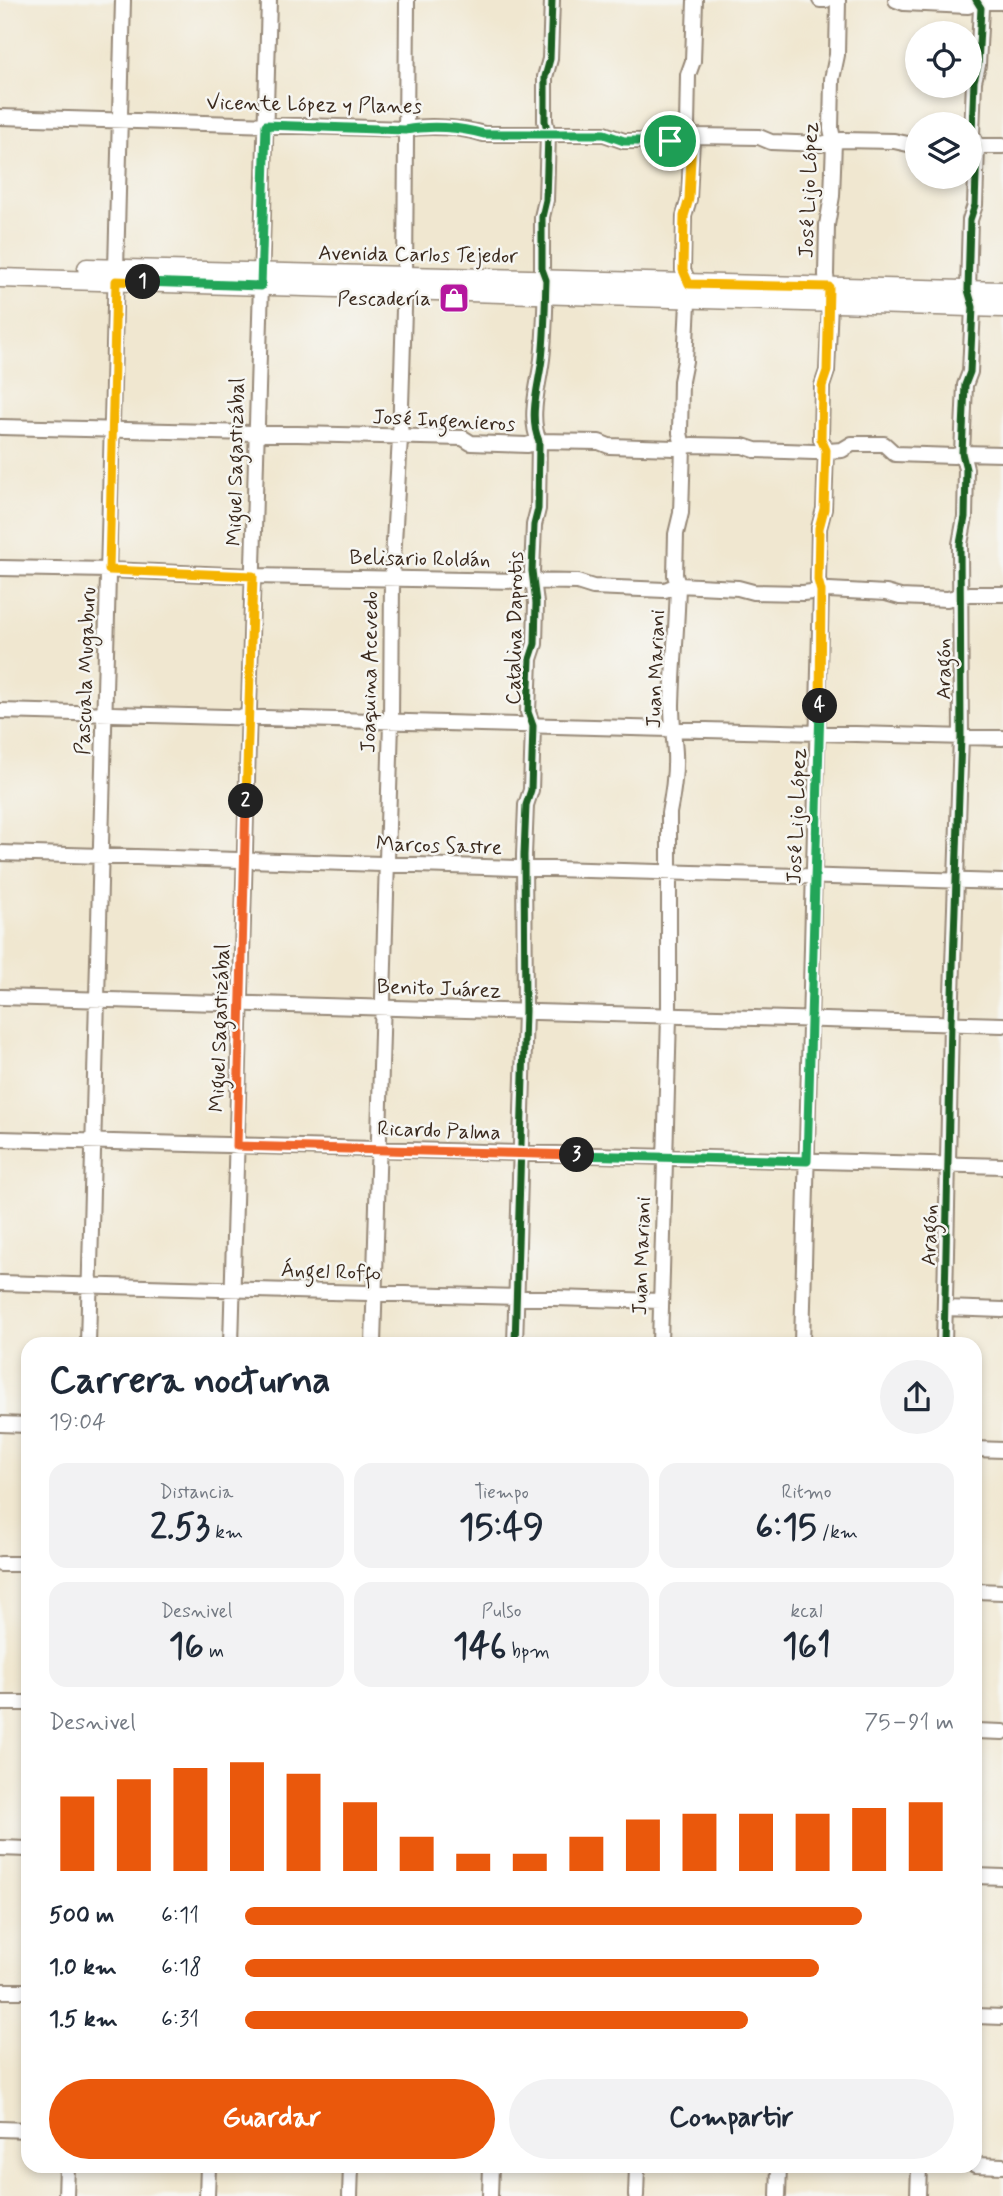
<!DOCTYPE html>
<html lang="es">
<head>
<meta charset="utf-8">
<style>
  body { margin:0; font-family:Mynerve,sans-serif; background:#f2f2f3; color:#1f2937; height:100vh; display:flex; flex-direction:column; font-size:26px; white-space:nowrap }
  * { box-sizing:border-box; margin:0 }
  p { font-size:23px; color:#747a83 }
  .icon { flex:none; width:38px; height:38px; fill:none; stroke:currentColor; stroke-width:2; stroke-linecap:round; stroke-linejoin:round }
  .map { position:relative; flex:1; overflow:hidden }
  .panel { position:absolute; left:21px; top:1337px; width:961px; height:836px; display:flex; flex-direction:column; background:#fff; border-radius:21px; box-shadow:0 4px 10px #0003 }
  .panel>* { flex:none }
  .controls { position:absolute; left:905px; top:21px; display:grid; gap:14px }
  .controls a { display:grid; place-items:center; width:77px; height:77px; border-radius:50%; background:#fff; box-shadow:0 4px 10px #0003; font-size:35px }
  .pin { position:absolute; display:grid; place-items:center; width:60px; height:60px; color:#fff; margin:-30px; border:4px solid #fff; border-radius:50%; box-shadow:0 2px 7px #0007 }
  .km { position:absolute; width:35px; height:35px; margin:-18px; border-radius:50%; background:#222; color:#fff; font-size:19px; line-height:35px; text-align:center }
  .round { display:grid; place-items:center; flex:none; width:74px; height:74px; border-radius:37px; background:#f2f2f3 }
  .summary { display:flex; align-items:center; justify-content:space-between; height:119px; padding:0 28px }
  h1 { font-size:38px; font-weight:800; line-height:52px }
  .figures { display:grid; grid-template-columns:repeat(3,1fr); gap:10px; height:119px; padding:7px 28px }
  .figures div { display:grid; align-content:center; border-radius:18px; background:#f2f2f3; text-align:center }
  .figures b { font-size:35px; font-weight:800 }
  .figures small { font-size:19px; font-weight:400 }
  .figures p { font-size:19px }
  .chart { height:196px; padding:14px 28px }
  .chart p { display:flex; justify-content:space-between }
  .chart svg { width:100%; height:126px; margin-top:7px; stroke:#ea580c; stroke-width:6 }
  .action { display:flex; gap:14px; margin-top:auto; padding:14px 28px }
  .action a { flex:1; height:80px; border-radius:42px; background:#ea580c; color:#fff; font-size:28px; font-weight:800; line-height:80px; text-align:center }
  .action a+a { background:#f2f2f3; color:#1f2937 }
  ul { padding:0 28px; list-style:none; font-size:23px }
  li { display:grid; grid-template-columns:112px 84px 1fr; align-items:center; height:52px }
  li i { height:18px; border-radius:9px; background:#ea580c }
  .map>svg:first-child { display:block }
</style>
</head>
<body>
<div class="map">
<svg width="1003" height="2196" viewBox="0 0 1003 2196">
  <rect width="100%" height="100%" fill="#f6f6f2"/>
  <filter id="ink" filterUnits="userSpaceOnUse"><feTurbulence type="fractalNoise" baseFrequency=".0143" numOctaves="2"/><feDisplacementMap in="SourceGraphic" scale="14" xChannelSelector="R" yChannelSelector="G"/><feConvolveMatrix kernelMatrix="1 2 1 2 8 2 1 2 1" color-interpolation-filters="sRGB"/></filter>
  <filter id="wash" filterUnits="userSpaceOnUse"><feTurbulence type="fractalNoise" baseFrequency=".00686" numOctaves="4" result="noise"/><feDisplacementMap in="SourceGraphic" scale="28" xChannelSelector="R" yChannelSelector="G"/><feGaussianBlur stdDeviation="1.57" result="paint"/><feColorMatrix in="noise" values="0 0 0 0 0 0 0 0 0 0 0 0 0 0 0 0 0 1.4 0 .05"/><feComposite in="paint" operator="in"/></filter>
  <g filter="url(#wash)">
    <rect width="100%" height="100%" fill="#f0e7d0"/>
  </g>
  <g filter="url(#ink)">
    <g fill="none" stroke-linecap="round" stroke-linejoin="round">
      <!-- minor casing -->
      <g stroke="#968877" stroke-width="18">
        <path id="minor" d="M820,0H826
          M896,0L904,3L968,6L976,2H1003
          M0,117L405,129C430,125 460,127 484,134H604L624,141H670L697,136L759,137L771,142L821,144L842,140L894,141L917,146
          M970,146H1003
          M0,427L463,438L471,443L527,445L539,441L599,442L609,446L675,448L692,445L743,446L755,450L814,452L842,450L852,444H884L895,454L954,456L962,453L1003,454
          M0,568L109,570L253,576L577,582L593,587L665,590L678,585L738,588L753,592L803,593L829,590L886,593L900,597L947,599L970,594H1003
          M0,711L1003,738
          M0,853L1003,882
          M0,997L1003,1025
          M0,1139L1003,1166
          M0,1283L661,1301
          M945,1308L1003,1310
          M88,1344L123,0
          M231,1344L269,0
          M373,1344L391,722L392,577L400,438L405,277L407,0
          M515,1344L525,1011L524,855L526,805L531,790L533,726L528,712L530,659L535,644L536,603L532,571L534,525L538,509L539,441C528,417 539,384 542,359C545,333 545,306 546,280L542,269V217L546,200L548,134L545,121V77L550,59L552,0
          M660,1344L669,1016V813C673,793 676,773 675,753C674,737 672,721 672,705C673,665 677,625 678,585L675,575L676,534L681,513L683,446L680,433L681,381L685,361L689,284L683,270L684,216L689,199L692,137L687,126L688,75L693,61L695,0
          M802,1344L821,591L818,580L819,528L824,509L826,450L821,439L822,386L827,371L830,303L826,275L827,225L832,196L834,142L831,129L832,79L837,55L838,0
          M944,1344L951,1023L961,737L960,544L965,517L966,469L962,453L965,385L970,372L973,307L968,290L970,220L975,205L977,146L972,134L974,81L978,65L981,8L976,0
          M0,1424L28,1425
          M975,1449L1003,1450
          M0,1564H28
          M975,1591L1003,1592
          M0,1703H28
          M975,1731L1003,1732
          M0,1848L28,1849
          M975,1876L1003,1877
          M0,1991H28
          M975,2016L1003,2017
          M0,2129L28,2130
          M975,2165L1003,2166
          M66,2196L67,2166
          M207,2196L208,2166
          M350,2196L351,2166
          M490,2196L491,2166
          M636,2196L637,2166
          M778,2196L779,2166
          M918,2196L919,2166"/>
      </g>
      <!-- major casing -->
      <g stroke="#968877" stroke-width="21">
        <path id="major" d="M87,268L1003,291
          M0,278L1003,308"/>
      </g>
      <!-- minor -->
      <use href="#minor" stroke="#fff" stroke-width="14"/>
      <!-- major -->
      <use href="#major" stroke="#fff" stroke-width="18"/>
      <!-- cycleway casing -->
      <g stroke="#f6f6f2" stroke-width="11">
        <path id="cycleway" d="M515,1344L525,1011L524,855L526,805L531,790L533,726L528,712L530,659L535,644L536,603L532,571L534,525L538,509L539,441C528,417 539,384 542,359C545,333 545,306 546,280L542,269V217L546,200L548,134L545,121V77L550,59L552,0
          M944,1344L951,1023L961,737L960,544L965,517L966,469L962,453L965,385L970,372L973,307L968,290L970,220L975,205L977,146L972,134L974,81L978,65L981,8L976,0"/>
      </g>
      <!-- cycleway -->
      <use href="#cycleway" stroke="#1b5e20" stroke-width="7"/>
    </g>
  </g>
  <g fill="none" stroke-linecap="round" stroke-linejoin="round" filter="url(#ink)">
    <!-- split-1 casing -->
    <g stroke="#fff" stroke-width="14">
      <path id="split-1" d="M143,282L261,286L266,125L405,130C430,125 460,127 484,134H604L624,141H670"/>
    </g>
    <!-- split-2 casing -->
    <g stroke="#fff" stroke-width="14">
      <path id="split-2" d="M143,282L116,281L109,570L253,576L246,801"/>
    </g>
    <!-- split-3 casing -->
    <g stroke="#fff" stroke-width="14">
      <path id="split-3" d="M246,801L237,1146L577,1155"/>
    </g>
    <!-- split-4 casing -->
    <g stroke="#fff" stroke-width="14">
      <path id="split-4" d="M577,1155L807,1161L820,706"/>
    </g>
    <!-- split-5 casing -->
    <g stroke="#fff" stroke-width="14">
      <path id="split-5" d="M670,141L692,137L689,199L684,216L683,270L689,284L829,287L827,371L822,386L821,439L826,450L824,509L819,528L818,580L821,591L820,706"/>
    </g>
    <!-- split-1 -->
    <use href="#split-1" stroke="#22a559" stroke-width="9"/>
    <!-- split-2 -->
    <use href="#split-2" stroke="#f5b400" stroke-width="9"/>
    <!-- split-3 -->
    <use href="#split-3" stroke="#f0652b" stroke-width="9"/>
    <!-- split-4 -->
    <use href="#split-4" stroke="#22a559" stroke-width="9"/>
    <!-- split-5 -->
    <use href="#split-5" stroke="#f5b400" stroke-width="9"/>
  </g>
  <!-- icons -->
  <defs>
    <g id="shop-square" transform="scale(1.575)"><rect x="-9" y="-9" width="18" height="18" rx="4" fill="#b5179e" stroke="#f6f6f2"/><path d="M-5-2.5h2.3a2.7 3.5 0 0 1 5.4 0H5L5.5 6h-11ZM-1.5-2.5h3a1.5 2.3 0 0 0-3 0Z" fill="#fff"/></g>
  </defs>
  <g fill-rule="evenodd">
    <use href="#shop-square" x="454" y="298"/>
  </g>
  <g text-anchor="middle" stroke-width="5" stroke-linejoin="round" paint-order="stroke">
    <!-- street labels -->
    <g font-size="21" fill="#3b2a1e" stroke="#f6f6f2">
      <text transform="translate(314 104) rotate(1)" y="7">Vicente López y Planes</text>
      <text transform="translate(808 190) rotate(-88)" y="7">José Lijo López</text>
      <text transform="translate(418 254) rotate(1)" y="7">Avenida Carlos Tejedor</text>
      <text transform="translate(444 420) rotate(3)" y="7">José Ingenieros</text>
      <text transform="translate(235 462) rotate(-89)" y="7">Miguel Sagastizábal</text>
      <text transform="translate(420 558) rotate(1)" y="7">Belisario Roldán</text>
      <text transform="translate(514 628) rotate(-89)" y="7">Catalina Daprotis</text>
      <text transform="translate(655 669) rotate(-88)" y="7">Juan Mariani</text>
      <text transform="translate(943 669) rotate(-90)" y="7">Aragón</text>
      <text transform="translate(85 671) rotate(-88)" y="7">Pascuala Mugaburu</text>
      <text transform="translate(369 672) rotate(-89)" y="7">Joaquina Acevedo</text>
      <text transform="translate(796 816) rotate(-88)" y="7">José Lijo López</text>
      <text transform="translate(439 845) rotate(2)" y="7">Marcos Sastre</text>
      <text transform="translate(439 988) rotate(2)" y="7">Benito Juárez</text>
      <text transform="translate(219 1028) rotate(-88)" y="7">Miguel Sagastizábal</text>
      <text transform="translate(439 1130) rotate(2)" y="7">Ricardo Palma</text>
      <text transform="translate(929 1235) rotate(-88)" y="7">Aragón</text>
      <text transform="translate(641 1256) rotate(-88)" y="7">Juan Mariani</text>
      <text transform="translate(331 1271) rotate(2)" y="7">Ángel Roffo</text>
    </g>
    <!-- poi labels -->
    <g font-size="21" fill="#3b2a1e" stroke="#f6f6f2" text-anchor="end">
      <text x="431" y="305">Pescadería</text>
    </g>
  </g>
</svg>
<div class="controls">
<a><svg class="icon" aria-label="locate" viewBox="0 0 24 24"><circle cx="12" cy="12" r="6"/><path d="M12 2v4M12 18v4M2 12h4M18 12h4"/></svg></a>
<a><svg class="icon" aria-label="layers" viewBox="0 0 24 24"><path d="M12 4l9 5-9 5-9-5zM3 14l9 5 9-5"/></svg></a>
</div>
<div class="pin" style="left:670px;top:141px;background:#1e9e55"><svg class="icon" aria-label="arrive" viewBox="0 0 24 24"><path d="M6 21V4h12l-3 4 3 4H6"/></svg></div>
<b class="km" style="left:143px;top:282px">1</b>
<b class="km" style="left:246px;top:801px">2</b>
<b class="km" style="left:577px;top:1155px">3</b>
<b class="km" style="left:820px;top:706px">4</b>
<section class="panel">
<div class="summary"><div><h1>Carrera nocturna</h1><p>19:04</p></div><a class="round"><svg class="icon" aria-label="share" viewBox="0 0 24 24"><path d="M12 15V3M7 8l5-5 5 5M5 13v7h14v-7"/></svg></a></div>
<div class="figures">
<div><p>Distancia</p><b>2.53<small> km</small></b></div>
<div><p>Tiempo</p><b>15:49</b></div>
<div><p>Ritmo</p><b>6:15<small> /km</small></b></div>
</div>
<div class="figures">
<div><p>Desnivel</p><b>16<small> m</small></b></div>
<div><p>Pulso</p><b>146<small> bpm</small></b></div>
<div><p>kcal</p><b>161</b></div>
</div>
<div class="chart"><p><span>Desnivel</span>75–91 m</p>
<svg viewBox="0 0 160 44" preserveAspectRatio="none"><path d="M5 44V18M15 44V12M25 44V8M35 44V6M45 44V10M55 44V20M65 44V32M75 44V38M85 44V38M95 44V32M105 44V26M115 44V24M125 44V24M135 44V24M145 44V22M155 44V20"/></svg>
</div>
<ul>
<li><b>500 m</b>6:11<i style="width:87%"></i></li>
<li><b>1.0 km</b>6:18<i style="width:81%"></i></li>
<li><b>1.5 km</b>6:31<i style="width:71%"></i></li>
</ul>
<div class="action"><a>Guardar</a><a>Compartir</a></div>
</section>
</div>
</body>
</html>
